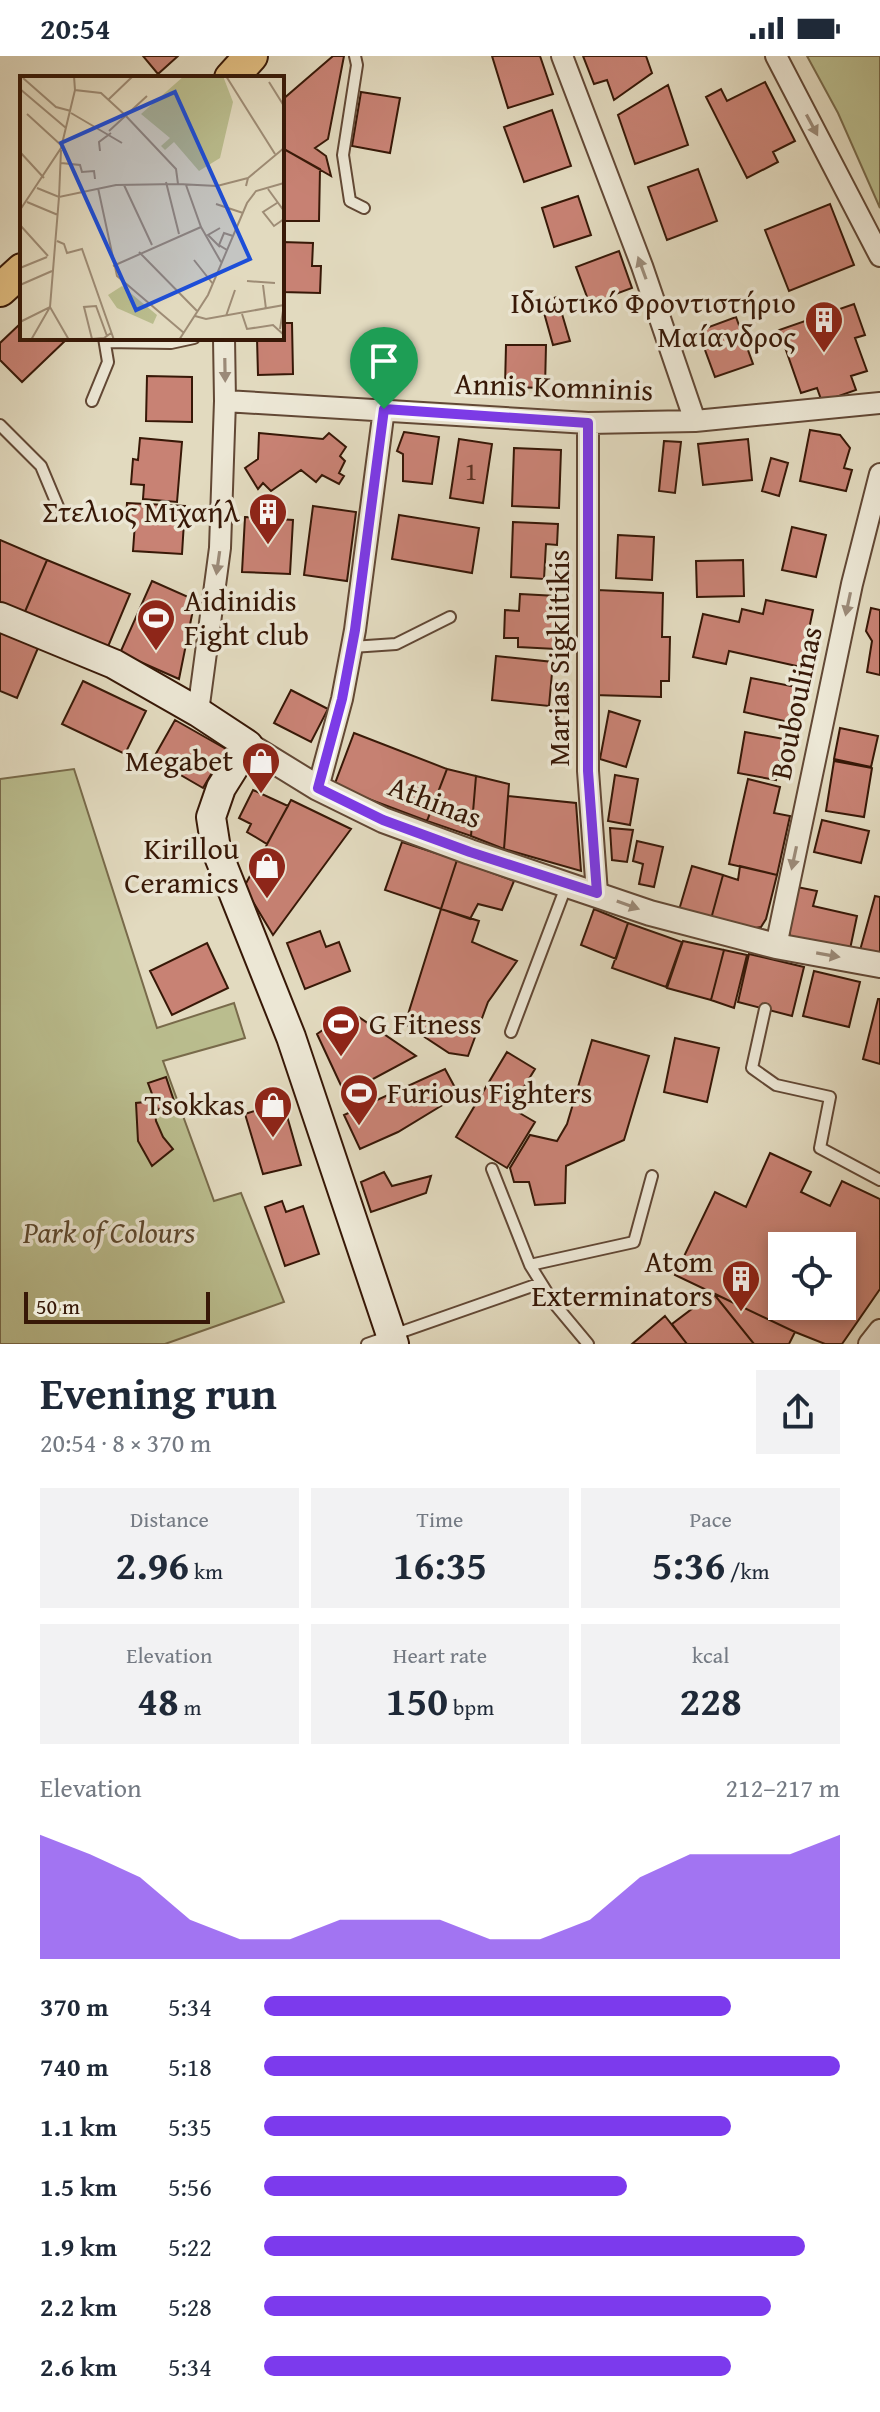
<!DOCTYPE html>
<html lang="en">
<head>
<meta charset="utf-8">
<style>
  body { margin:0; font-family:"Gentium Book Plus",serif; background:#f2f2f3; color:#1f2937; height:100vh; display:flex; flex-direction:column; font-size:30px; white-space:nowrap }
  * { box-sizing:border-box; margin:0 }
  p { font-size:26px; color:#747a83 }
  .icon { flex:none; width:44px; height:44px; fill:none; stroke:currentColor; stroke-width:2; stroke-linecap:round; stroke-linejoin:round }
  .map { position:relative; height:1288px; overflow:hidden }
  .sheet { display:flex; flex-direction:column; background:#fff; flex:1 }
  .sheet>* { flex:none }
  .fabs { position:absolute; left:768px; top:1176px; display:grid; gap:16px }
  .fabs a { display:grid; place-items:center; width:88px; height:88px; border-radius:0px; background:#fff; box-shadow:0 4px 12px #0003; font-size:40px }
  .scale { position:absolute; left:24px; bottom:20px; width:186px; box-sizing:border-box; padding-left:8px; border:4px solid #371807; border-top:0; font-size:22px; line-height:28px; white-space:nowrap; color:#371807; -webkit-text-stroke:6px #ece7d5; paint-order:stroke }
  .pin { position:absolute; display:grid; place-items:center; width:68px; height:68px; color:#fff; margin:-82px -34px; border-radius:50% 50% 50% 0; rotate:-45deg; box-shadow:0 0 8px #0007 }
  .pin .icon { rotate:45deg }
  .round { display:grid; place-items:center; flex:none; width:84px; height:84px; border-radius:0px; background:#f2f2f3 }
  .headline { display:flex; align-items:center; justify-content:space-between; height:136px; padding:0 40px }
  h1 { font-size:44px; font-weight:600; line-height:60px }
  .stats { display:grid; grid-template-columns:repeat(3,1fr); gap:12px; height:136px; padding:8px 40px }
  .stats div { display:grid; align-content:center; border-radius:0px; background:#f2f2f3; text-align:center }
  .stats b { font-size:40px; font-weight:600 }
  .stats small { font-size:22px; font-weight:400 }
  .stats p { font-size:22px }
  .chart { height:224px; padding:16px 40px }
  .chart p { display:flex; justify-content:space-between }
  .chart svg { width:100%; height:144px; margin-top:8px; fill:#7c3aed; opacity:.7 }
  ul { padding:0 40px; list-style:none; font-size:26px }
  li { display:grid; grid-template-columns:128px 96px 1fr; align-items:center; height:60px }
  li i { height:20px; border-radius:10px; background:#7c3aed }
  .status { display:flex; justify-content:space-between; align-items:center; height:56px; padding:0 40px; background:#fff; direction:ltr }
  .status svg { height:22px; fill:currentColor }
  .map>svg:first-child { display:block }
</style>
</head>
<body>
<div class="status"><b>20:54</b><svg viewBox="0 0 49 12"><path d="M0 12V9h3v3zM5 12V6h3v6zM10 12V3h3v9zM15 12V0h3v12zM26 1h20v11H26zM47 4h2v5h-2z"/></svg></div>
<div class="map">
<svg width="880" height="1288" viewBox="0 0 880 1288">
  <rect width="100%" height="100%" fill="#e2dabf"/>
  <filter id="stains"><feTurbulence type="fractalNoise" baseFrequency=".0025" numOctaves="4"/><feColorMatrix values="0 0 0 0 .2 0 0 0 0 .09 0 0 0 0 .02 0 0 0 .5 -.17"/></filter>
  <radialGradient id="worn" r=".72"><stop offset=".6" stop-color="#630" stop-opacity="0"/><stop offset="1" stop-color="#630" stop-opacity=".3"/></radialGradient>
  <!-- green -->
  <path fill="#babd8e" stroke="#786a4a" stroke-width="2" d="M807,0H880V152L838,57Z
    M74,713L157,972L234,947L245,982L163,1005L214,1145L241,1137L284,1246L165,1288H0V723Z"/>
  <!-- building -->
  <path fill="#c88274" stroke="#371807" stroke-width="2" fill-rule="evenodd" d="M143,0H178L158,18Z
    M333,0H344L328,83L315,92L326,100L331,120L282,92V44Z
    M492,0H540L553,38L508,52Z
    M583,0H646L652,17L614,44L607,24L594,28Z
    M765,26L795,85L773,96L778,106L747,122L706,41L721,33L727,45Z
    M668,29L688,89L635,108L618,59Z
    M361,36L400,42L390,97L352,90Z
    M552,54L571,110L524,126L504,71Z
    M282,92L320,113L319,165H282Z
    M698,113L717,165L667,184L648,131Z
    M578,140L591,179L554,191L542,152Z
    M830,148L854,209L789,235L765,174Z
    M282,186L313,187L312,210H321L320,237L282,236Z
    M619,195L632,232L610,240L614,250L593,257L576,211Z
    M557,241L570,285L553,289L541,246Z
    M854,248L865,279L855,282L867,315L851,320L856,334L822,346L817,332L801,337L779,274Z
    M736,261L753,308L715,321L698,275Z
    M22,266V282H68L22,326L0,304V287Z
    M282,267H292L293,318L258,319L257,282H282Z
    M506,289H546L545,332L505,331Z
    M147,320L192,321V366L146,365Z
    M810,374L840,379L850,392L844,412L852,414L846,435L800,425Z
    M404,376L439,381L432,428L403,425V398L397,395Z
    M259,377L323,383L329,377L346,391L340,400L345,405L339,417L344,420L339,428L322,419L316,426L301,414L271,435L263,427L258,433L245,412L258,403Z
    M140,382L182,386L177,446L143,443L144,429L131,428L133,403L138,404Z
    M459,383L492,388L483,447L450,442Z
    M748,383L752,424L703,429L698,388Z
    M664,385L681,386L675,437L659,435Z
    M514,392L561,394L559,452L512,450Z
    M771,402L788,407L779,440L762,435Z
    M127,447L185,450L182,498L133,495L135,467L126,466Z
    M313,450L356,456L347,525L304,519Z
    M399,459L479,472L472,517L392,503Z
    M245,461L293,464L290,518L242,516Z
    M513,466L558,468L557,489L546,488L544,523L511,521Z
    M792,471L826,479L816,521L782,514Z
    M618,479L654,481L652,524L616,522Z
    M0,484L47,504L24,558L0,547Z
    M47,504L130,538L107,593L24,558Z
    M743,504L744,540L697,541L696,505Z
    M152,525L195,544L179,623L120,597Z
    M597,534L663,537L662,581H670L669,625H661V641L594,639Z
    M520,538L557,540L556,593L518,591V582H504L505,554L519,555Z
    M766,544L813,554L801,611L729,595L726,608L693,601L703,558L739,566L742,553L763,558Z
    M871,552L880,554V619L867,616L872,585L866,575Z
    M0,576L38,592L17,642L0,635Z
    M496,600L553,606L549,650L492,644Z
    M751,622L806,633L798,668L744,656Z
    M83,625L146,655L125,698L62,668Z
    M291,634L328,653L311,686L274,667Z
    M609,655L640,665L626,711L600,703Z
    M175,664L226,693L203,732L153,703Z
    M840,672L878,680L871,711L834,703Z
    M745,676L784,683L776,724L738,717Z
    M354,677L447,713L427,765L334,730Z
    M834,705L872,712L864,761L826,755Z
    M447,713L476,720L471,780L427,765Z
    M615,719L638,723L630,769L608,765Z
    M476,720L509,728L504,793L471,780Z
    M748,723L780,731L774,757L790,760L777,819L729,808Z
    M253,734L288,750L267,788L247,776L251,768L239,762Z
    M508,740L576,747L581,815L504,793Z
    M291,744L351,773L273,879L244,831Z
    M822,764L869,775L861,807L814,796Z
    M610,772L633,774L627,806L612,804Z
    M637,785L663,791L654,831L639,828L643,808L633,805Z
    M402,786L457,804L441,853L385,834Z
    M457,804L514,825L502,854L478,848L470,863L441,853Z
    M692,810L723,819L711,863L679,854Z
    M740,810L777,819L766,863L761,871L749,873L711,863L723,819L738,824Z
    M797,831L817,835L813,850L857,860L849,898L790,880L788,868Z
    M875,840L880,841V903L859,898Z
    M441,853L479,865L472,886L517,905L488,946L468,1000L449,997L405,968Z
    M594,853L628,867L616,903L581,889Z
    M628,867L682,886L666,931L612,912Z
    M320,875L326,891L339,886L350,915L305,933L287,887Z
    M683,885L724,894L711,944L667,932Z
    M207,887L228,932L172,959L150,915Z
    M724,894L747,899L734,952L711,944Z
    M749,898L804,911L792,960L738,946Z
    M814,915L860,926L849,971L803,960Z
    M878,943H880V1008L863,1003Z
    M350,955L416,1000L345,1038L317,978Z
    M675,982L719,992L707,1046L664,1036Z
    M592,984L649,1000L624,1084L566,1110L565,1147L535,1149L529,1126H514L510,1112L530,1079L557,1085L567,1068Z
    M507,996L535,1013L511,1052L535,1066L507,1112L456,1081Z
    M445,1013L459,1039L398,1076L360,1093L344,1059Z
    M166,1021L175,1048L158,1054L148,1027Z
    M154,1045L156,1065L163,1081L173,1093L152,1110L138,1085L136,1047Z
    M283,1046L301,1109L263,1118L245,1058Z
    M770,1097L811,1116L801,1136L830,1150L842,1125L880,1143V1233L842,1288H825L795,1276L675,1219L715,1136L746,1151ZM782,1190H842V1250H782Z
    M384,1116L392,1130L431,1120L426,1137L371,1156L361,1126Z
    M282,1145L286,1156L303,1150L319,1198L285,1210L265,1151Z
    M713,1237L795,1276L789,1288H754Z
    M713,1237L754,1288H687L672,1268Z
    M665,1260L687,1288H632Z"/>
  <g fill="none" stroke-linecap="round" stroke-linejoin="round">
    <!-- service casing -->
    <g stroke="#624835" stroke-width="14">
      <path id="service" d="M355,0L357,9L343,99L350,145L364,152
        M105,286L171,287L194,282
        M92,345L108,306L104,282
        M0,369L41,410L59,453
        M352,591L396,588L450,561
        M765,953L752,1012L776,1029L830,1041L820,1092L880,1124
        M511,976L567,828
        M492,1113L530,1209L553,1246L588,1288
        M530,1209L634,1186L652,1120
        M367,1288L541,1227"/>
    </g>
    <!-- minor casing -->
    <g stroke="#624835" stroke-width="24">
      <path id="minor" d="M562,0L642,210L695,365
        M776,0L880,200
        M225,345L588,367L695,365L880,347
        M588,367V715L597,837
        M198,656L220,492L225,345L224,282
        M318,732L342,643L355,574L384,353
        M776,890L852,528L880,418
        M869,1288L880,1274"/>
    </g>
    <!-- tertiary casing -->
    <g stroke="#624835" stroke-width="28">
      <path id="tertiary" d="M248,689L318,732L383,764L470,796L650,857L776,890L880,909"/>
    </g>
    <!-- secondary casing -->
    <g stroke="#371807" stroke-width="32">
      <path id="secondary" d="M0,561L114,608L198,656L248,689L221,732L211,761L216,793L291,981L394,1288"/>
    </g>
    <!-- primary casing -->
    <g stroke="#371807" stroke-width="36">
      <path id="primary" d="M231,22L251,0
        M0,234L22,214"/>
    </g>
    <!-- service -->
    <use href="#service" stroke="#ece7d5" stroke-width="10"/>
    <!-- minor -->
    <use href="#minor" stroke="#ece7d5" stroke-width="20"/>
    <!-- tertiary -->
    <use href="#tertiary" stroke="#ece7d5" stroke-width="24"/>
    <!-- secondary -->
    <use href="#secondary" stroke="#ece7d5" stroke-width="28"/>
    <!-- primary -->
    <use href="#primary" stroke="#e1bd80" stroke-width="32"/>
  </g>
  <!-- one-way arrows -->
  <defs><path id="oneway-solid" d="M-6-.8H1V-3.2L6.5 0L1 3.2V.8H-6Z" transform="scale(2)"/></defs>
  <g fill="#9b8a78">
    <use href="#oneway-solid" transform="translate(812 69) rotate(62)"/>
    <use href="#oneway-solid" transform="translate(642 212) rotate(-110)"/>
    <use href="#oneway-solid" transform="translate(225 314) rotate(89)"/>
    <use href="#oneway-solid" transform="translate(218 507) rotate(98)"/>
    <use href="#oneway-solid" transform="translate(848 548) rotate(102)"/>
    <use href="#oneway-solid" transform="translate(794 802) rotate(102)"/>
    <use href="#oneway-solid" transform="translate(628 849) rotate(20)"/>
    <use href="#oneway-solid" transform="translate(828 899) rotate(10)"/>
  </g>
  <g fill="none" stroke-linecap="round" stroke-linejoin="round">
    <!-- route casing -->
    <g stroke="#fff" stroke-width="16">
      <path id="route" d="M384,353L588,367V715L597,837L470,796L383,764L318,732L342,643L355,574Z"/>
    </g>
    <!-- route -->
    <use href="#route" stroke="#7c3aed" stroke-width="10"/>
  </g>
  <!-- icons -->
  <defs>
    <g id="building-pin" transform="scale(2)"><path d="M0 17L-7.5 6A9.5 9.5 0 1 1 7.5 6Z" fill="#8f2418" stroke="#ece7d5"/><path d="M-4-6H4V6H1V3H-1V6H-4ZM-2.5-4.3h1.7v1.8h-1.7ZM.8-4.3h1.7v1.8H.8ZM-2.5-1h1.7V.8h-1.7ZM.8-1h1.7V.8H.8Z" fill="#fff"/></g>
    <g id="stadium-pin" transform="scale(2)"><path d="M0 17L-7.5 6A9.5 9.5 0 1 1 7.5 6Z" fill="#8f2418" stroke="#ece7d5"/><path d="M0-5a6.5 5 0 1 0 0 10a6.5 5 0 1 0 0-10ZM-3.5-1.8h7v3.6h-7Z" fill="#fff"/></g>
    <g id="shop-pin" transform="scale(2)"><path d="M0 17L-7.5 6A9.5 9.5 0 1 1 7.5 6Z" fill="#8f2418" stroke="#ece7d5"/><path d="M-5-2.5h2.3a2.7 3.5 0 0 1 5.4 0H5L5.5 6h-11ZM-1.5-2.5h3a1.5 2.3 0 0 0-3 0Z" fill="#fff"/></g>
  </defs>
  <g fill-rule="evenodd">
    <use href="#building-pin" x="824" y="264"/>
    <use href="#building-pin" x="268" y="456"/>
    <use href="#stadium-pin" x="156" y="562"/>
    <use href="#shop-pin" x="261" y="705"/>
    <use href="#shop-pin" x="267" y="810"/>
    <use href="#stadium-pin" x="341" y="968"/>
    <use href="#stadium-pin" x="359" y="1037"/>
    <use href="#shop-pin" x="273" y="1049"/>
    <use href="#building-pin" x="741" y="1223"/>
  </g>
  <g text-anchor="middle" stroke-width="7" stroke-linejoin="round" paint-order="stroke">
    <!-- number labels -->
    <g font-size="26" fill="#5b3222">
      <text x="471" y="424">1</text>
    </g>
    <!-- poi labels -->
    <g font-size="30" fill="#371807" stroke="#ece7d5" text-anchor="end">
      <text x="796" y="257">Ιδιωτικό Φροντιστήριο<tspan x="796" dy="34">Μαίανδρος</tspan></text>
      <text x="240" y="466">Στελιος Μιχαήλ</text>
      <text x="184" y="555" text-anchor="start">Aidinidis<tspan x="184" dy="34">Fight club</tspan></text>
      <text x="233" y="715">Megabet</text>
      <text x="239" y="803">Kirillou<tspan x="239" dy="34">Ceramics</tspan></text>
      <text x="369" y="978" text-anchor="start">G Fitness</text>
      <text x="387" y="1047" text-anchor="start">Furious Fighters</text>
      <text x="245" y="1059">Tsokkas</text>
      <text x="713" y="1216">Atom<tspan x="713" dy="34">Exterminators</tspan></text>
    </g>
    <!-- street labels -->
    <g font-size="30" fill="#371807" stroke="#ece7d5">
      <text transform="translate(554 331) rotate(2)" y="10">Annis Komninis</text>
      <text transform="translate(559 602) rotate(-90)" y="10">Marias Sigklitikis</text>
      <text transform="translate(796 647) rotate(-78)" y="10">Bouboulinas</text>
      <text transform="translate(435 746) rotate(21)" y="10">Athinas</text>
    </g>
    <!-- park labels -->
    <g font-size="30" font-style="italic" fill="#5e4a30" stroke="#ece7d5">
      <text x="109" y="1187">Park of Colours</text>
    </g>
  </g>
  <!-- overview -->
  <g transform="translate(20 20)">
    <rect width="264" height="264" fill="#e2dabf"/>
    <path d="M164,0H203L213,26L200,82L179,95L154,66L145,74L141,70L150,62L121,38ZM102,210L137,239L133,248L97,232L88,219Z" fill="#babd8e"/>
    <path fill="none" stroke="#9e8c75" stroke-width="2" d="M54,0L55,14L81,17L105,39L156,93L158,108L197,110L228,102M206,0L255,78M3,2L36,31L51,35M249,6L264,30M0,13L46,52M89,23L113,0M51,37L102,67M7,38L42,70M89,55L127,20M80,75L79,66L91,57M0,76L24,102M41,87L60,89L62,96L74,95L75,103M146,106L159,158M104,109L132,169M166,109L181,151L201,186M226,110L228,102L264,72M17,112L39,121L96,109L158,108M78,112L97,200L164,257M248,113L264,135M39,121L41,74M7,126L38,139M257,127L243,136L254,150L264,143M196,128L223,137M0,134L41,72L55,14M0,149L28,180M200,152L188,159L200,171M37,165L44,168L47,177L62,173L94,264M207,174L199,169L204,157L213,160M119,176L178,236M174,184L193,208M93,190L181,151M0,192L27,181M227,205L255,207M0,209L32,195M243,209L246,233M222,238L227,253L253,249L264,259M175,240L186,243L264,229L260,253M206,240L215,214M0,246L30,231L49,264M87,260L76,230L64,231L72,263L84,262L91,257M11,264L30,231L39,121M159,264L188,219L227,127L236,115L264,107"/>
    <path fill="#1d4ed8" fill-opacity="0.15" stroke="#1d4ed8" stroke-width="4" d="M155,16L230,183L116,234L41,67Z"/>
    <rect width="264" height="264" fill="none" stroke="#371807" stroke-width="4"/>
  </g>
  <rect width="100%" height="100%" filter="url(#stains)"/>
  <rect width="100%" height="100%" fill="url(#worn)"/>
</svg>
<div class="fabs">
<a><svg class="icon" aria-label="locate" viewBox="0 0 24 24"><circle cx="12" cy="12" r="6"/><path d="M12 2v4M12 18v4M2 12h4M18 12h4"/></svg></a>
</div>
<div class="scale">50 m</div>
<div class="pin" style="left:384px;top:353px;background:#1e9e55"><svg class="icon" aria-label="arrive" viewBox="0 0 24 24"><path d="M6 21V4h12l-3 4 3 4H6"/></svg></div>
</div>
<section class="sheet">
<div class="headline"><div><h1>Evening run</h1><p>20:54 · 8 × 370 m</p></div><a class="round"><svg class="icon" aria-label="share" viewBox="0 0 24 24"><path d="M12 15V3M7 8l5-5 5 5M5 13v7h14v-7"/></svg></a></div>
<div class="stats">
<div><p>Distance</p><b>2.96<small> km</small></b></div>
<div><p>Time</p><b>16:35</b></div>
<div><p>Pace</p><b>5:36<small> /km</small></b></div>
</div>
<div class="stats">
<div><p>Elevation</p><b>48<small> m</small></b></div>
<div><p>Heart rate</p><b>150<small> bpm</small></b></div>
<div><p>kcal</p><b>228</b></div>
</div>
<div class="chart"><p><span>Elevation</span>212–217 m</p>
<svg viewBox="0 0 160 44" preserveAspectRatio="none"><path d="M0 44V6L10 12L20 19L30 32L40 38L50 38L60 32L70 32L80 32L90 38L100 38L110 32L120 19L130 12L140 12L150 12L160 6V44z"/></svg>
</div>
<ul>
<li><b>370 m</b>5:34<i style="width:81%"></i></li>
<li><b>740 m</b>5:18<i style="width:100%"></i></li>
<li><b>1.1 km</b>5:35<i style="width:81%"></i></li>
<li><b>1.5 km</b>5:56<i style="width:63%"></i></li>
<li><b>1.9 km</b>5:22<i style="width:94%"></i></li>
<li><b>2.2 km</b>5:28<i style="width:88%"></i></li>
<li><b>2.6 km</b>5:34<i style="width:81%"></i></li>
</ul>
</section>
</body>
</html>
